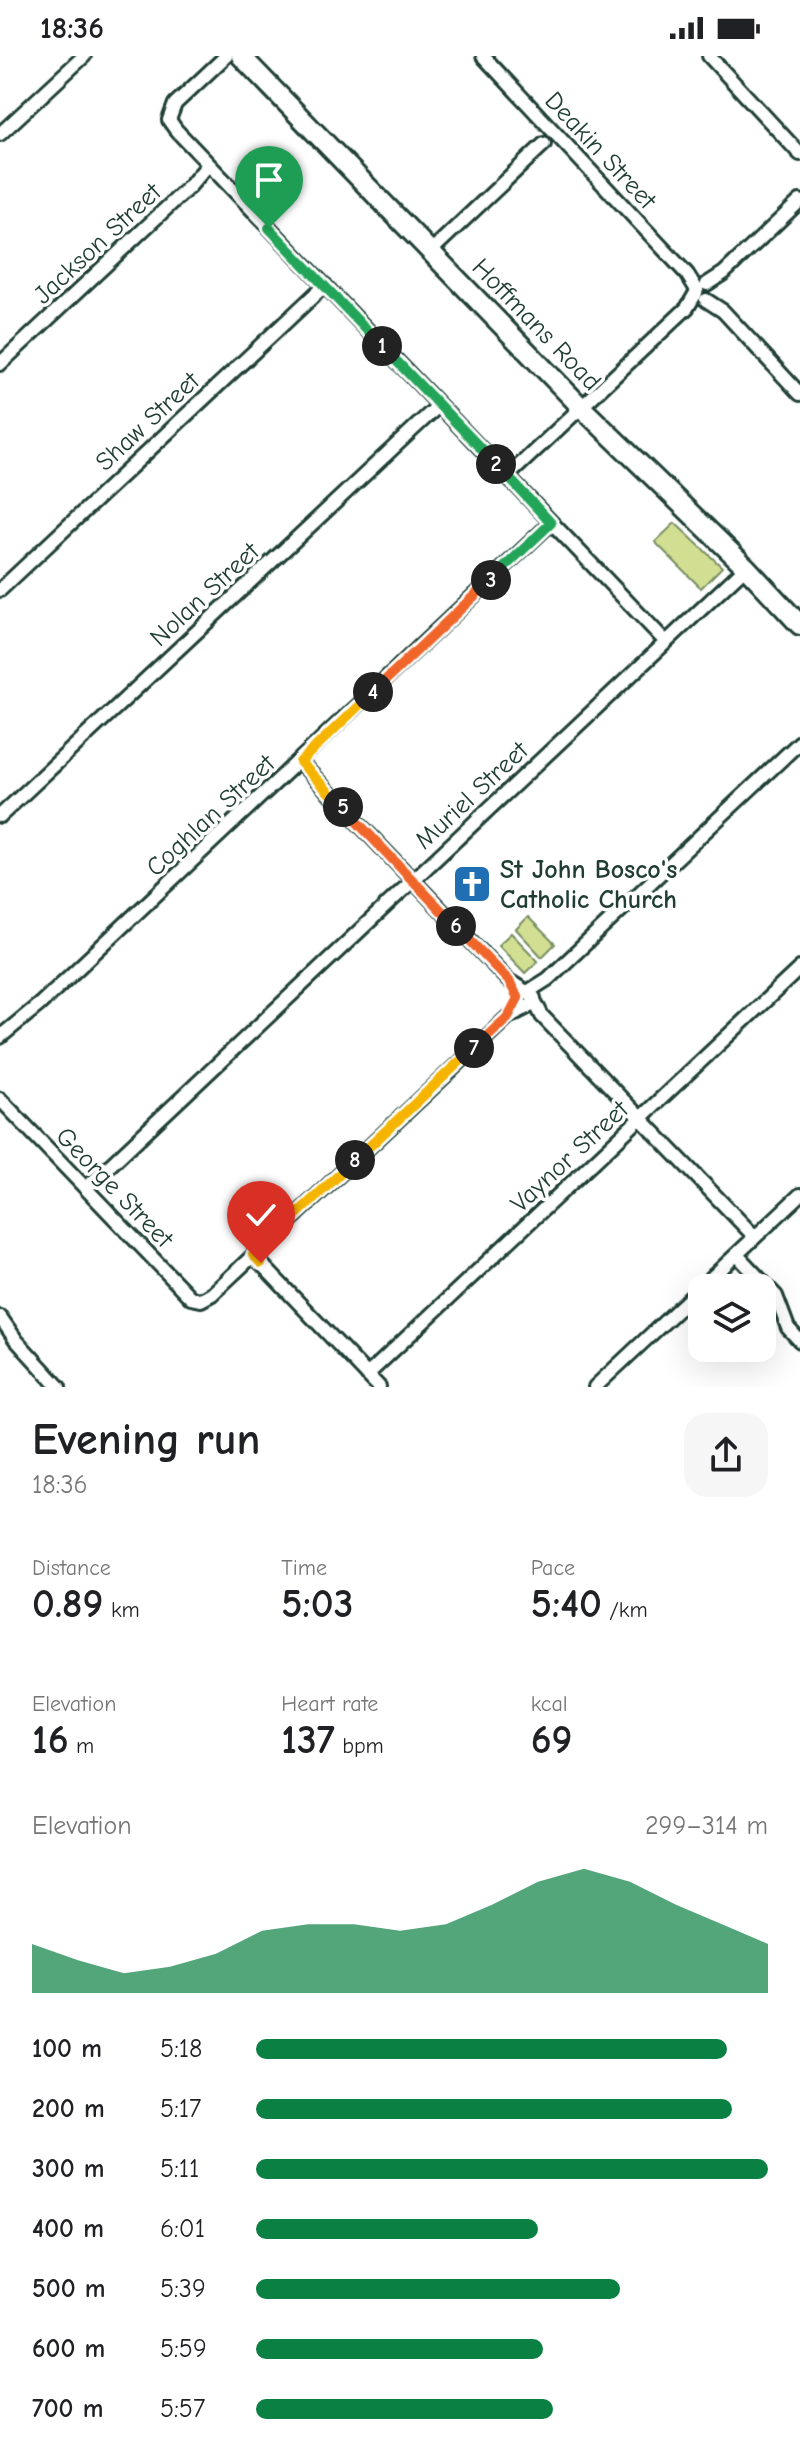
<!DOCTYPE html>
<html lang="en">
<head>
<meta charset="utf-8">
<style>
  body { margin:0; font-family:"Comic Neue",sans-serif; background:#f6f6f6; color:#202124; height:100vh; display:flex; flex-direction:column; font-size:30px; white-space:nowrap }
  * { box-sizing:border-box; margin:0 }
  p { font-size:26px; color:#757577 }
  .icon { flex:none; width:44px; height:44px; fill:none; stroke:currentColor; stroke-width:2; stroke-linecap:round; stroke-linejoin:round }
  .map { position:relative; height:1331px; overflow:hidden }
  .details { display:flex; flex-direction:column; background:#fff; flex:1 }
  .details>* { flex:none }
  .fabs { position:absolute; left:688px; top:1218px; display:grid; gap:16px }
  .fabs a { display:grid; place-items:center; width:88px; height:88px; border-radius:16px; background:#fff; box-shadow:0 8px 32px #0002; font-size:40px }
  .pin { position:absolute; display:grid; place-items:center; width:68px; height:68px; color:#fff; margin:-82px -34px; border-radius:50% 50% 50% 0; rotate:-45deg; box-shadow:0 0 8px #0007 }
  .pin .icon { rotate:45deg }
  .km { position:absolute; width:40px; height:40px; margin:-20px; border-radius:50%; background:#222; color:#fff; font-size:22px; line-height:40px; text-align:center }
  .round { display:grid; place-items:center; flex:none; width:84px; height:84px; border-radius:24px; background:#f6f6f6 }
  .headline { display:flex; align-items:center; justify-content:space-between; height:136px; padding:0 32px }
  h1 { font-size:44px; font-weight:800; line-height:60px }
  .metrics { display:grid; grid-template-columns:repeat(3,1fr); gap:12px; height:136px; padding:8px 32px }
  .metrics div { display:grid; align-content:center }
  .metrics b { font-size:40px; font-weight:800 }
  .metrics small { font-size:22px; font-weight:400 }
  .metrics p { font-size:22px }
  .chart { height:224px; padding:16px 32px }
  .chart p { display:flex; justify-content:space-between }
  .chart svg { width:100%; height:144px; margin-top:8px; fill:#0b8043; opacity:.7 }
  ul { padding:0 32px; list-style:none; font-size:26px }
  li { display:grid; grid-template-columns:128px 96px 1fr; align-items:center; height:60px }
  li i { height:20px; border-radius:10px; background:#0b8043 }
  .status { display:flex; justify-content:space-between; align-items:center; height:56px; padding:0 40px; background:#fff; direction:ltr }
  .status svg { height:22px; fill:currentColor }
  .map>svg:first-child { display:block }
</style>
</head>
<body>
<div class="status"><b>18:36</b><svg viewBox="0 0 49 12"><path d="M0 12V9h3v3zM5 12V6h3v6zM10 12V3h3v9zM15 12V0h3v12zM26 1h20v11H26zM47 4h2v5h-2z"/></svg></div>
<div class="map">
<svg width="800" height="1331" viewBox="0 0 800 1331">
  <rect width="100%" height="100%" fill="#fff"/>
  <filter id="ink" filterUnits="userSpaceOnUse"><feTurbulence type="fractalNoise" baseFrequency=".0125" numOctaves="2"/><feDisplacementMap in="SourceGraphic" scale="16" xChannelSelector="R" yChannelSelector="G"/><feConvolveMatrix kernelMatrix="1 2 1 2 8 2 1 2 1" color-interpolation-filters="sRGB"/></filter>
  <g filter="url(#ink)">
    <!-- green -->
    <path fill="#d2df92" stroke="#788e63" stroke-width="2" d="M675,467L722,511L701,532L655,486Z
      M528,861L555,888L542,901L516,873Z
      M511,877L538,905L525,917L498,889Z"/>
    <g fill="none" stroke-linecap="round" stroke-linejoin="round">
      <!-- street casing -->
      <g stroke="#1f3d34" stroke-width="18">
        <path id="street" d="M226,0L175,48L169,64L176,74L666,586
          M483,0L687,218L697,234
          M709,0L800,98
          M0,78L84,0
          M431,195L544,88
          M707,228L724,217L800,145
          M706,244L723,255L800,338
          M0,308L189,131L208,109
          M508,420L687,252L696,237
          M0,534L325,229
          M300,706L509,925L525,935
          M0,760L439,349
          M529,935L548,923L800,686
          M534,944L542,960L755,1181
          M0,981L40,948L551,467
          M0,1043L191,1242L201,1244L212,1238L508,961L532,949L534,942L529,935L519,939V946L524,951
          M86,1132L746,511
          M253,1199L379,1331
          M737,1199L776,1240L788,1272L800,1285
          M0,1261L16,1284L59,1331
          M367,1319L800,912
          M595,1331L800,1139"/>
      </g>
      <!-- secondary casing -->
      <g stroke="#1f3d34" stroke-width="24">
        <path id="secondary" d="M241,0L581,351L746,511L800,569"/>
      </g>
      <!-- street -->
      <use href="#street" stroke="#fff" stroke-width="12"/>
      <!-- secondary -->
      <use href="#secondary" stroke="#fff" stroke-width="18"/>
    </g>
  </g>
  <g fill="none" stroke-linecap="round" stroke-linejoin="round" filter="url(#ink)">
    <!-- split-1 casing -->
    <g stroke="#fff" stroke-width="16">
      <path id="split-1" d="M269,172L382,290"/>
    </g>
    <!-- split-2 casing -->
    <g stroke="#fff" stroke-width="16">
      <path id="split-2" d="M382,290L496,408"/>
    </g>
    <!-- split-3 casing -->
    <g stroke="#fff" stroke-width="16">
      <path id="split-3" d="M491,524L551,467L496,408"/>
    </g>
    <!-- split-4 casing -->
    <g stroke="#fff" stroke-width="16">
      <path id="split-4" d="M373,636L491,524"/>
    </g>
    <!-- split-5 casing -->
    <g stroke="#fff" stroke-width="16">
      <path id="split-5" d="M343,751L300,706L373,636"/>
    </g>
    <!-- split-6 casing -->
    <g stroke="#fff" stroke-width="16">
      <path id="split-6" d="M343,751L456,870"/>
    </g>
    <!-- split-7 casing -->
    <g stroke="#fff" stroke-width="16">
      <path id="split-7" d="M456,870L509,925L518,942L508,961L474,992"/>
    </g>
    <!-- split-8 casing -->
    <g stroke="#fff" stroke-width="16">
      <path id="split-8" d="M355,1104L474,992"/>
    </g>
    <!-- split-9 casing -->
    <g stroke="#fff" stroke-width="16">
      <path id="split-9" d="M261,1207L253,1199L355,1104"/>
    </g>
    <!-- split-1 -->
    <use href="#split-1" stroke="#22a559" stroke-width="10"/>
    <!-- split-2 -->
    <use href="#split-2" stroke="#22a559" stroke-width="10"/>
    <!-- split-3 -->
    <use href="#split-3" stroke="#22a559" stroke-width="10"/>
    <!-- split-4 -->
    <use href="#split-4" stroke="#f0652b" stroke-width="10"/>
    <!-- split-5 -->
    <use href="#split-5" stroke="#f5b400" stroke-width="10"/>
    <!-- split-6 -->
    <use href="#split-6" stroke="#f0652b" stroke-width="10"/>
    <!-- split-7 -->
    <use href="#split-7" stroke="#f0652b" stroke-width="10"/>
    <!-- split-8 -->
    <use href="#split-8" stroke="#f5b400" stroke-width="10"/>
    <!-- split-9 -->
    <use href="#split-9" stroke="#f5b400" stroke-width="10"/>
  </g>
  <!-- icons -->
  <defs>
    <g id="church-square" transform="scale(2)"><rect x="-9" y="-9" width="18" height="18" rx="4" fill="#1f6fb2" stroke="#fff"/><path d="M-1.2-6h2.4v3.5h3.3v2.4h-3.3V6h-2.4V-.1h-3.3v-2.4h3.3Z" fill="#fff"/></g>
  </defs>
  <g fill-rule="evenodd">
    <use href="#church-square" x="472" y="828"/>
  </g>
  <g text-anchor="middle" stroke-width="7" stroke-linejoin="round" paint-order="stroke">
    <!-- street labels -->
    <g font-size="26" fill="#1f3d34" stroke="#fff">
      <text transform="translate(601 94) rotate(47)" y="9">Deakin Street</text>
      <text transform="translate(97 187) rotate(-43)" y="9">Jackson Street</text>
      <text transform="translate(537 268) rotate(46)" y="9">Hoffmans Road</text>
      <text transform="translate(147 365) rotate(-43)" y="9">Shaw Street</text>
      <text transform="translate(204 538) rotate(-43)" y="9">Nolan Street</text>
      <text transform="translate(471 739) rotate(-43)" y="9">Muriel Street</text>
      <text transform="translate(210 759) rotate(-43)" y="9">Coghlan Street</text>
      <text transform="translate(569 1100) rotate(-43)" y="9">Vaynor Street</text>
      <text transform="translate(115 1131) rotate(46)" y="9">George Street</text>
    </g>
    <!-- poi labels -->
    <g font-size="26" font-weight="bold" fill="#1f3d34" stroke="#fff" text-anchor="start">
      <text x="500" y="822">St John Bosco's<tspan x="500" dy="30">Catholic Church</tspan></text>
    </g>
  </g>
</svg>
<div class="fabs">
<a><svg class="icon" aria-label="layers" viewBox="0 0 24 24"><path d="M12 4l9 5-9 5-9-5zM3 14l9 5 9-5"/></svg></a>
</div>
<div class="pin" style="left:269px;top:172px;background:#1e9e55"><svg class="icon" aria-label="arrive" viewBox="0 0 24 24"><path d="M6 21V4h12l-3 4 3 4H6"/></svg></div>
<div class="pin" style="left:261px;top:1207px;background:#d93025"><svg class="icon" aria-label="check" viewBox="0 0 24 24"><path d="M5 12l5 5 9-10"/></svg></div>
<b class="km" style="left:382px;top:290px">1</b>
<b class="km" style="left:496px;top:408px">2</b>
<b class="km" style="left:491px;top:524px">3</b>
<b class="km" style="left:373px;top:636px">4</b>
<b class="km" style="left:343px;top:751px">5</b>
<b class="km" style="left:456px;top:870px">6</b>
<b class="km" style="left:474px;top:992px">7</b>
<b class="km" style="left:355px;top:1104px">8</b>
</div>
<section class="details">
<div class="headline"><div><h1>Evening run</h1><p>18:36</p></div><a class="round"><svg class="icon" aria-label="share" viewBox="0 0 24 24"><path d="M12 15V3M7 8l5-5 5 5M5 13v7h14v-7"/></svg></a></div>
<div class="metrics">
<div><p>Distance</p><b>0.89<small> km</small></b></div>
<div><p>Time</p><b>5:03</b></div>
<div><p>Pace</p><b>5:40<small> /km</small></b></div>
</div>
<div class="metrics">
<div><p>Elevation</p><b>16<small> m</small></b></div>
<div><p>Heart rate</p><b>137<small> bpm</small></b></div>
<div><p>kcal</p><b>69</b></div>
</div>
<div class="chart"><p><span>Elevation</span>299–314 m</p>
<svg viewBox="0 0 160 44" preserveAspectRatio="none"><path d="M0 44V29L10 34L20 38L30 36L40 32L50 25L60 23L70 23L80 25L90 23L100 17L110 10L120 6L130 10L140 17L150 23L160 29V44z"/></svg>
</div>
<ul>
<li><b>100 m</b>5:18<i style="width:92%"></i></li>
<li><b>200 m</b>5:17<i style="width:93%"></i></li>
<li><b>300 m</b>5:11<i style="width:100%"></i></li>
<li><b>400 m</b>6:01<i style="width:55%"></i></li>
<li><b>500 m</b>5:39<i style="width:71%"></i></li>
<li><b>600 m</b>5:59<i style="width:56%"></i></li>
<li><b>700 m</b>5:57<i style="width:58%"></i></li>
</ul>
</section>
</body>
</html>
